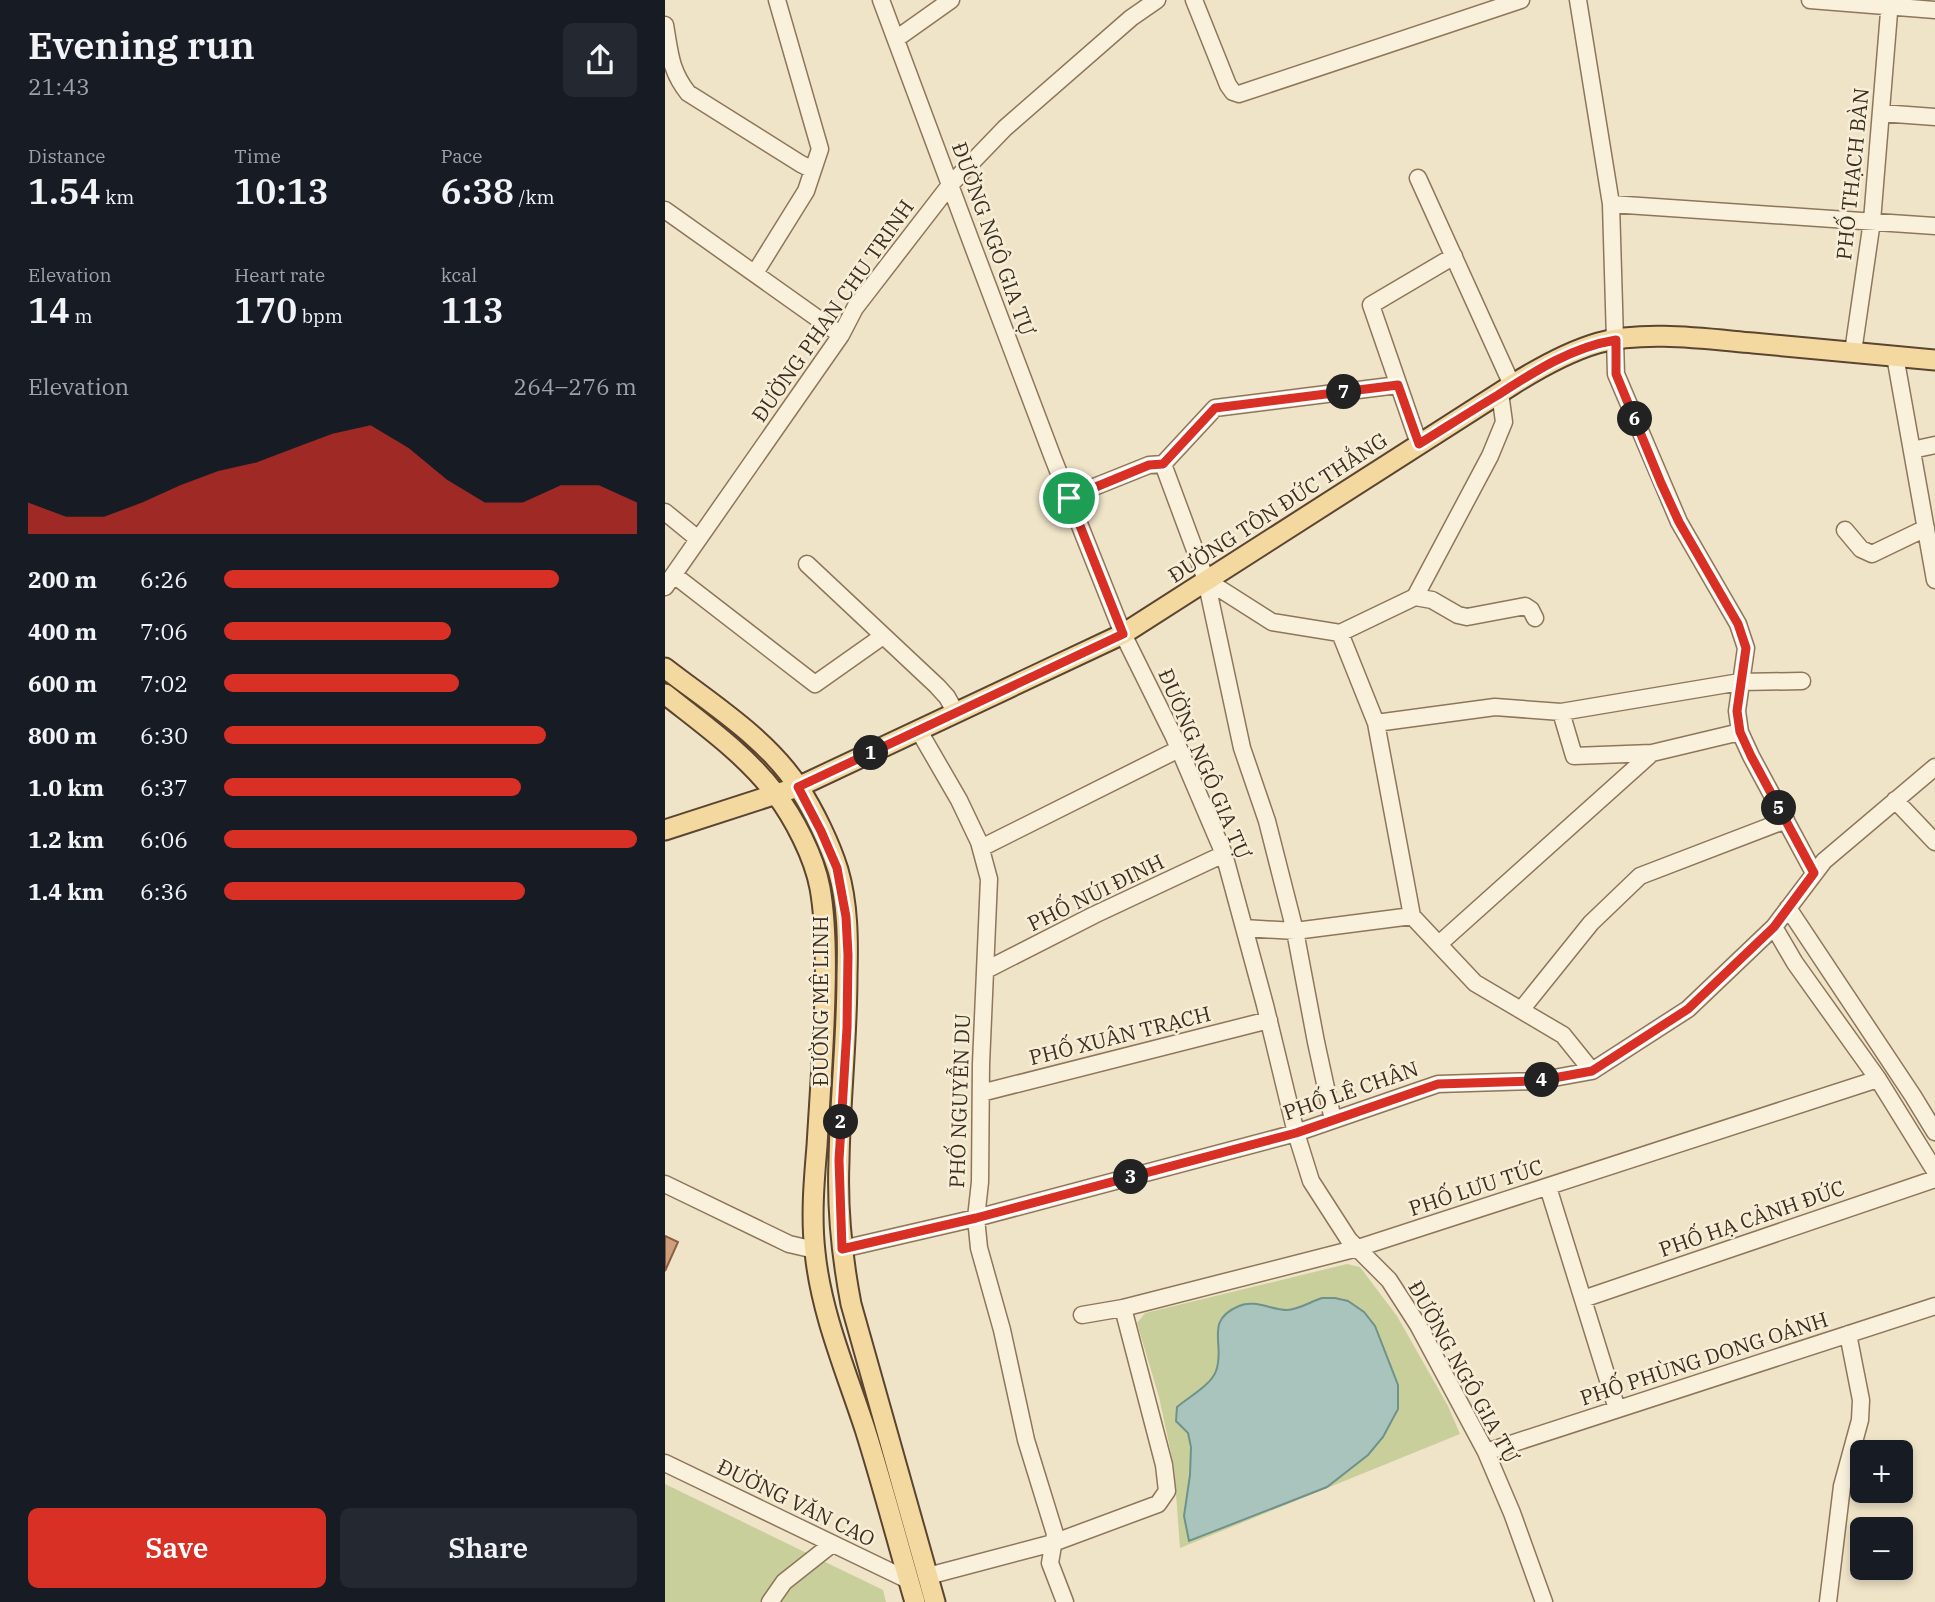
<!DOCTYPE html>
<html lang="en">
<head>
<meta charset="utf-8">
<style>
  body { margin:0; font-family:"IBM Plex Serif",serif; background:#242831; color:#f1f3f6; height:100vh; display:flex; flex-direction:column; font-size:26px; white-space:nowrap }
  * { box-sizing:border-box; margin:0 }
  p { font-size:23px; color:#9ea1a6 }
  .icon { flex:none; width:38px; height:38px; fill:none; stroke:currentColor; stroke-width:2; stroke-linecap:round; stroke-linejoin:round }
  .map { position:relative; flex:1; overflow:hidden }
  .sheet { display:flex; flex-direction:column; background:#171b24; width:665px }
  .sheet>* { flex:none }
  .controls { position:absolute; left:1185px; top:1440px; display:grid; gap:14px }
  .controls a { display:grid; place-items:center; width:63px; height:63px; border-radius:10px; background:#171b24; box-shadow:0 4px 10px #0003; font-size:35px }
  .pin { position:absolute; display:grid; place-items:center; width:60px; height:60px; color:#fff; margin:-30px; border:4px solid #fff; border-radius:50%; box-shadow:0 2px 7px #0007 }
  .km { position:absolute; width:35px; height:35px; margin:-18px; border-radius:50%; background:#222; color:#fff; font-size:19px; line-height:35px; text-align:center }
  .round { display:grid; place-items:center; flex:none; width:74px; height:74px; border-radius:10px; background:#242831 }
  .headline { display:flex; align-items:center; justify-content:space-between; height:119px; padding:0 28px }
  h1 { font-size:38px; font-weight:600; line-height:52px }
  .figures { display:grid; grid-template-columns:repeat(3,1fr); gap:10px; height:119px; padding:7px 28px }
  .figures div { display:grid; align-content:center }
  .figures b { font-size:35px; font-weight:600 }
  .figures small { font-size:19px; font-weight:400 }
  .figures p { font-size:19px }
  .chart { height:196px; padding:14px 28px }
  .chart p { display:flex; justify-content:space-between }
  .chart svg { width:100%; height:126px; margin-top:7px; fill:#d93025; opacity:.7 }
  .action { display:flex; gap:14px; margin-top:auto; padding:14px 28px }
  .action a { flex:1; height:80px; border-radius:10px; background:#d93025; color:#fff; font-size:28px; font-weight:600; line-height:80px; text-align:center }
  .action a+a { background:#242831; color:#f1f3f6 }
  ul { padding:0 28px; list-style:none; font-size:23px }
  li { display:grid; grid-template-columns:112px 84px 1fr; align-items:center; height:52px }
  li i { height:18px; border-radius:9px; background:#d93025 }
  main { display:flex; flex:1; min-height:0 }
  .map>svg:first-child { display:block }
</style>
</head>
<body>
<main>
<section class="sheet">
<div class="headline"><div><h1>Evening run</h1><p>21:43</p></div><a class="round"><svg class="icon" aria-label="share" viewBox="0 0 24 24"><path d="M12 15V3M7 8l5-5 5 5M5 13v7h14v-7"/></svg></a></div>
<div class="figures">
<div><p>Distance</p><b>1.54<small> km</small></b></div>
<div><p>Time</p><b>10:13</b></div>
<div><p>Pace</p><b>6:38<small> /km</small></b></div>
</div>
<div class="figures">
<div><p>Elevation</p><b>14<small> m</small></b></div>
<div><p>Heart rate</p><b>170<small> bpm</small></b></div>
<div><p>kcal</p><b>113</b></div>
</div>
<div class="chart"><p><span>Elevation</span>264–276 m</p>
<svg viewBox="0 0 160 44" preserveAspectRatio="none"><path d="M0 44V33L10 38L20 38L30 33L40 27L50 22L60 19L70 14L80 9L90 6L100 14L110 25L120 33L130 33L140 27L150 27L160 33V44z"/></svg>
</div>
<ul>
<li><b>200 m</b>6:26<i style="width:81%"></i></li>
<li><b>400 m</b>7:06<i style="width:55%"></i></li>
<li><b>600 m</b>7:02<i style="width:57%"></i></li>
<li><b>800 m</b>6:30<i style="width:78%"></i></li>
<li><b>1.0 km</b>6:37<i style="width:72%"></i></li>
<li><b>1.2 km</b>6:06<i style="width:100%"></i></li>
<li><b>1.4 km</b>6:36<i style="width:73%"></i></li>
</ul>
<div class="action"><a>Save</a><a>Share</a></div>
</section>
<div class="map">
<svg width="1270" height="1602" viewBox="0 0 1270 1602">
  <rect width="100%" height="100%" fill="#f0e4c8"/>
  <!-- green -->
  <path fill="#c9cf9b" d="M682,1264L695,1267L732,1316L783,1406L795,1434L515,1548L509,1467L494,1397L472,1323L480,1313Z
    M0,1484L218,1590L221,1602H0Z"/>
  <!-- water -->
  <path fill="#a9c4bc" stroke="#6f938a" stroke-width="2" d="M657,1298H670L683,1301L699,1312L710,1326L733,1385V1409L718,1437L703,1455L662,1487L524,1541L519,1516L525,1475L526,1447L523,1433L511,1421L512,1407C524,1397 546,1385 551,1371C561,1345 538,1321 574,1306C590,1299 606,1310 622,1310C633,1310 647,1301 657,1298Z"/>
  <!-- building -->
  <path fill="#cf9f7d" stroke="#8d5f41" stroke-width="2" d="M0,1236L13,1242L0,1271Z"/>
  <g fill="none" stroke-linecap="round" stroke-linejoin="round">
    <!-- minor casing -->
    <g stroke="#8d765c" stroke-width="19">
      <path id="minor" d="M216,0L307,244L388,458L458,634L509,737L559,854L600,1005L631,1133L646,1181L684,1240L724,1280L753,1325L821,1452L847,1513L879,1602
        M529,0L563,85L568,92L574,94L856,0
        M913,0L946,204L951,374L1014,522L1073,624L1081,648L1072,711L1075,732L1086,756L1149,873
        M1145,0L1270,10
        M0,25C5,53 5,70 23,93L136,164L148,170
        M231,39L286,0
        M1216,113L1270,117
        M753,178L847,385
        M946,204L1270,226
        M0,210L176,335
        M90,273L141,191L155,149L112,0
        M1188,352L1207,221L1225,0
        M1230,356L1270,580
        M754,444L706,305L789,256
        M1247,450L1270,445
        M498,464L550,408L733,385
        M404,497L484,465L498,464L541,580L577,748L602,821L630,931L651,1042L668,1120
        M0,512L33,539
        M1180,530L1196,549L1207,554L1261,528
        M142,564L272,686L282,697L291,713
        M9,575L150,684L218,636
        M541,580L607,622L675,633L711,723L747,916L810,983L898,1035L927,1071
        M0,587L176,335L190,308L285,185L340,128L466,18L492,0
        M750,597L767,600L793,615L802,617L860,606L866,610L870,618
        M675,633L750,597L825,456L839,422L835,393
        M896,712L909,756L987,753L1075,732
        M711,723L830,707L896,712L1075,682L1137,681
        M254,731L294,800L314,842L324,879L316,1064L315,1182L311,1218L314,1248L337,1330L361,1440L390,1534L385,1563L400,1602
        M1230,800L1270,842
        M316,848L514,749
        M1123,908L1248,1096L1270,1132
        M1109,927L1130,963L1213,1079L1270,1171
        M579,928L630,931L747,916
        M774,944L987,753
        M321,970L429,915L559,854
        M856,1010L926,923L975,876L1121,820
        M316,1093L604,1020
        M0,1184L124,1244L150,1250
        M883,1187L952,1409
        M177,1249L311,1218L631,1133L773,1084L872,1081L927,1071L1023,1009L1109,927L1159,861L1270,767
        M918,1299L1270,1179
        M417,1315L458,1308L693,1248L1213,1079
        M821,1452L1270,1306
        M0,1463L243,1580
        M263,1576L388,1543L493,1504L502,1491L499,1465L458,1308
        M105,1602L119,1582L167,1544
        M1163,1602L1177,1486L1195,1420L1196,1400L1183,1334"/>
    </g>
    <!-- major casing -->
    <g stroke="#5b4430" stroke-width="23">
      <path id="major" d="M0,668C45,703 103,739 134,788C149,811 165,844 173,870C183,904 183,941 182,976C182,1038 175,1099 174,1161C172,1209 177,1257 186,1304L270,1602
        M0,694C39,725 79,753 110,793C129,818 149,856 155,888C161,922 161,958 160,993C159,1044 155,1095 152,1146C149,1181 146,1217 150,1252C156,1313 181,1371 200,1429C218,1486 233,1544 250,1602
        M0,830L133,787L458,634L847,385C874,368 902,352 933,343C979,330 1042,339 1088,343C1149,349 1209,354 1270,360"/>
    </g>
    <!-- minor -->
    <use href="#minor" stroke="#faf1dc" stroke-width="16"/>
    <!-- major -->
    <use href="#major" stroke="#f3d9a0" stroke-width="19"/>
  </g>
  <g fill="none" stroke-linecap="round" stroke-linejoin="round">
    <!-- route casing -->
    <g stroke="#fff" stroke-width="14">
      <path id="route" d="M951,340V374L996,483L1014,522L1073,624L1081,648L1072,711L1075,732L1086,756L1149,873L1109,927L1023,1009L927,1071L872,1081L773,1084L631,1133L311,1218L177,1249L174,1160L182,1028L183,955L181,917L172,868L156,831L133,787L458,634L404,498L484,465L498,464L550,408L733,385L754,444C780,428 806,411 833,395C870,371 907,347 951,340Z"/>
    </g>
    <!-- route -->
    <use href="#route" stroke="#d93025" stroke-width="9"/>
  </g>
  <g text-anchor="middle" stroke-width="5" stroke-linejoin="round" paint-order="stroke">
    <!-- street labels -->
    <g font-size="21" fill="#3d2e20" stroke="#f7eed8">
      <text transform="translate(1188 174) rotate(-84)" y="7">PHỐ THẠCH BÀN</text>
      <text transform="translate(328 239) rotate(70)" y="7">ĐƯỜNG NGÔ GIA TỰ</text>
      <text transform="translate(168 311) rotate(-55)" y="7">ĐƯỜNG PHAN CHU TRINH</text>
      <text transform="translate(613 508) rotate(-33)" y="7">ĐƯỜNG TÔN ĐỨC THẮNG</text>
      <text transform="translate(539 764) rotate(67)" y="7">ĐƯỜNG NGÔ GIA TỰ</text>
      <text transform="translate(431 893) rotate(-26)" y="7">PHỐ NÚI ĐINH</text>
      <text transform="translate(156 1001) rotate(-90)" y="7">ĐƯỜNG MÊ LINH</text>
      <text transform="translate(455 1036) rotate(-14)" y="7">PHỐ XUÂN TRẠCH</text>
      <text transform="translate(686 1091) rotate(-19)" y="7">PHỐ LÊ CHÂN</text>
      <text transform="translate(295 1101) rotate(-88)" y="7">PHỐ NGUYỄN DU</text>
      <text transform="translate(811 1188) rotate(-18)" y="7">PHỐ LƯU TÚC</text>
      <text transform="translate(1087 1219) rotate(-19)" y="7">PHỐ HẠ CẢNH ĐỨC</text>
      <text transform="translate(1039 1359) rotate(-18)" y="7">PHỐ PHÙNG DONG OÁNH</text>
      <text transform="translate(798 1372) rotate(61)" y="7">ĐƯỜNG NGÔ GIA TỰ</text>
      <text transform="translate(131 1503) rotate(26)" y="7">ĐƯỜNG VĂN CAO</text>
    </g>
  </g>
</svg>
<div class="controls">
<a>+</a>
<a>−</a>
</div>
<div class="pin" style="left:404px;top:498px;background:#1e9e55"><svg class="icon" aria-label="arrive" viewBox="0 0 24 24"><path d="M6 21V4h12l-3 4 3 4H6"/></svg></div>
<b class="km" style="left:206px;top:753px">1</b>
<b class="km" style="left:176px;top:1122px">2</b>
<b class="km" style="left:466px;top:1177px">3</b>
<b class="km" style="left:877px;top:1080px">4</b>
<b class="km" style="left:1114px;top:808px">5</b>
<b class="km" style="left:970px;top:419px">6</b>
<b class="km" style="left:679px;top:392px">7</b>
</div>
</main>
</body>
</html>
